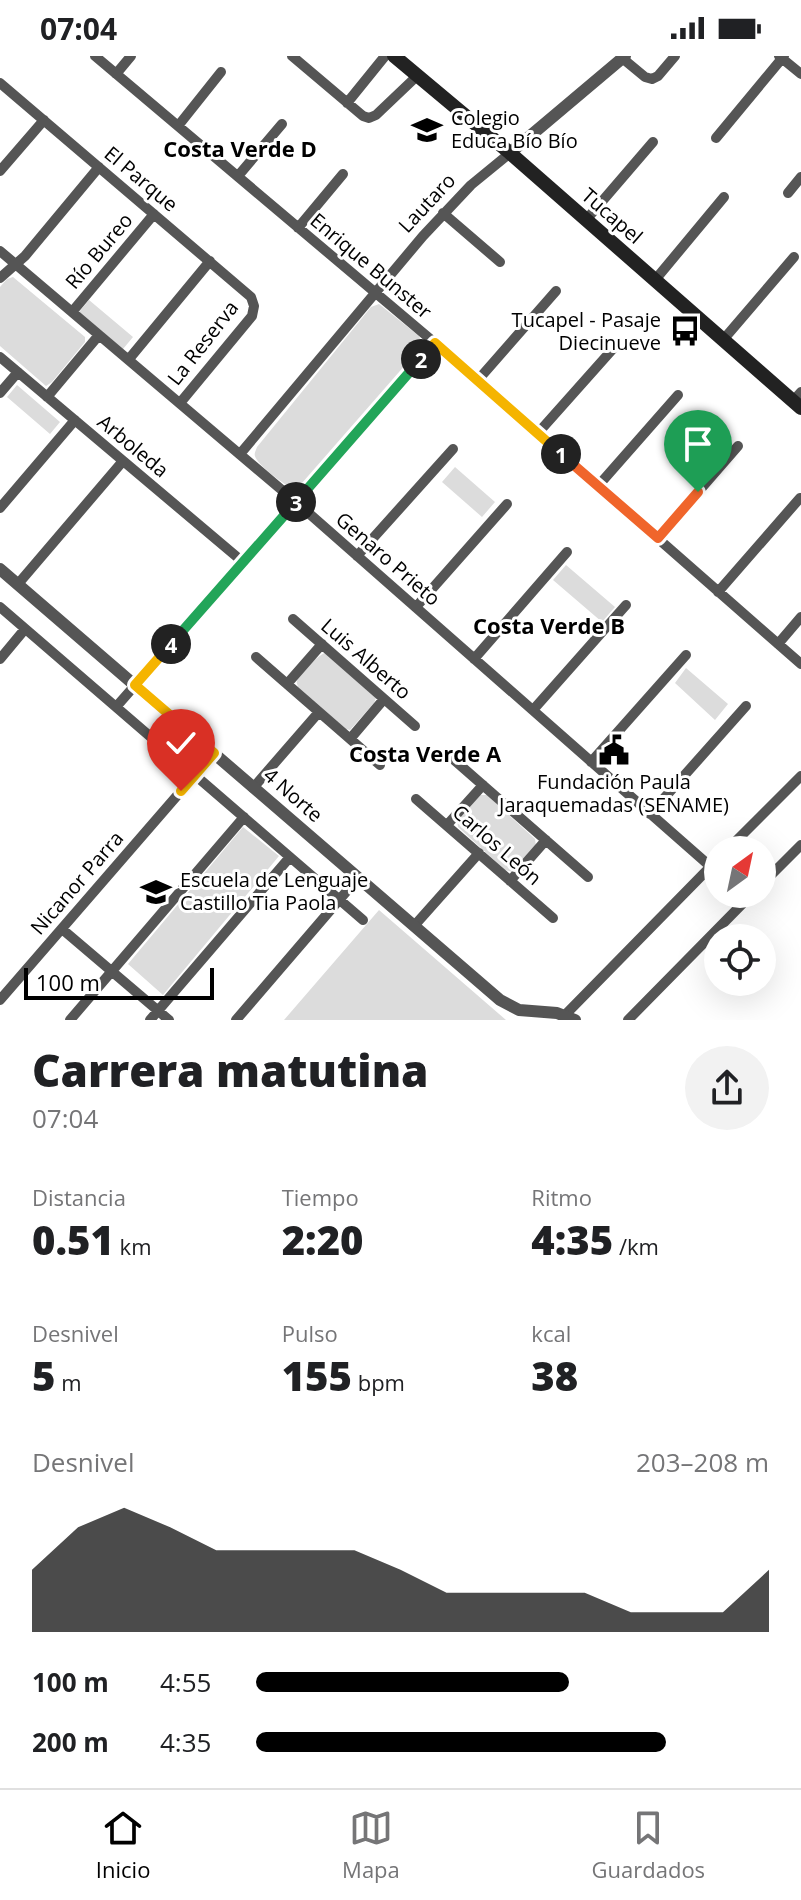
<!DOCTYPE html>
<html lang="es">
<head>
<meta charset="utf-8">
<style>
  body { margin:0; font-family:"Open Sans",sans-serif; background:#f2f2f2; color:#202124; height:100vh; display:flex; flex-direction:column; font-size:30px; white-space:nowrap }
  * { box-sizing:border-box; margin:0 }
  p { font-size:26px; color:#757577 }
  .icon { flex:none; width:44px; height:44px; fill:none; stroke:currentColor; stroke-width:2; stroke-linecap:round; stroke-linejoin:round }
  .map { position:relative; height:964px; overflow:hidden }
  .panel { display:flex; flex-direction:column; background:#fff; flex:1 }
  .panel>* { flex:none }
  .needle { width:52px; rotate:33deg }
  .tools { position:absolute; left:704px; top:780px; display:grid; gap:16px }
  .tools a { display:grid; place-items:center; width:72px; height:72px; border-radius:50%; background:#fff; box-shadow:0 8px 32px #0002; font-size:40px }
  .scale { position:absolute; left:24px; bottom:20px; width:190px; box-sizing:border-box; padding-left:8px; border:4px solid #000; border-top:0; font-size:22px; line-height:28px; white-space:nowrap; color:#000; -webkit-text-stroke:6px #fff; paint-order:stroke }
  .pin { position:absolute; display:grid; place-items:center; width:68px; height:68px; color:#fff; margin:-82px -34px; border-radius:50% 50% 50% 0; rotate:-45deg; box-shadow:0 0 8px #0007 }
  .pin .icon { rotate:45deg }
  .km { position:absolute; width:40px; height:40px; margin:-20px; border-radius:50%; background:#222; color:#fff; font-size:22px; line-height:40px; text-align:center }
  .round { display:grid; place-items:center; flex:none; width:84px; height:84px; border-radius:42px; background:#f2f2f2 }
  .summary { display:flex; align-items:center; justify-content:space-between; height:136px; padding:0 32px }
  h1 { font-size:44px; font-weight:800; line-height:60px }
  .figures { display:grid; grid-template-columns:repeat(3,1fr); gap:12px; height:136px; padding:8px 32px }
  .figures div { display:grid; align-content:center }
  .figures b { font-size:40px; font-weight:800 }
  .figures small { font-size:22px; font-weight:400 }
  .figures p { font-size:22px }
  .chart { height:224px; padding:16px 32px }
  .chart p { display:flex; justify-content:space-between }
  .chart svg { width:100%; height:144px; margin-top:8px; fill:#000; opacity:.7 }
  ul { padding:0 32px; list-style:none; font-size:26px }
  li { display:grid; grid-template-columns:128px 96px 1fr; align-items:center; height:60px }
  li i { height:20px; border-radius:10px; background:#000 }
  .status { display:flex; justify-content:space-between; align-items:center; height:56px; padding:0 40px; background:#fff; direction:ltr }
  .status svg { height:22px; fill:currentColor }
  .tab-bar { display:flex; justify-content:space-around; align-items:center; height:112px; border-top:2px solid #e0e0e0; background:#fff; font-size:22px; color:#757577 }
  .tab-bar a { display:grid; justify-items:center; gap:4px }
  .tab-bar .active { color:#000 }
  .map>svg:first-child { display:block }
</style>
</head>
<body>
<div class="status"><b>07:04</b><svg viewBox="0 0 49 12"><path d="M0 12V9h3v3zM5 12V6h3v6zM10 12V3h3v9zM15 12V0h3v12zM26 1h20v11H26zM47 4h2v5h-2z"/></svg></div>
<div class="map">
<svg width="801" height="964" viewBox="0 0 801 964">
  <rect width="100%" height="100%" fill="#fff"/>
  <!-- green -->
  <path fill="#dcdcdc" d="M13,221L85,281V286L52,326L46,330L0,290V231L7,223Z
    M89,244L133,281L123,293L79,256Z
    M379,248L419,280L422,288L421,293L302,431L296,434C287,431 263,413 257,404C253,398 255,397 257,391L371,251Z
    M17,329L60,366L50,378L7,341Z
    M455,411L495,446L482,461L442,426Z
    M566,509L615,551L602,566L553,524Z
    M325,597L376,642L374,647L350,674L346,673L298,631C298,629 296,627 297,625C299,618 318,599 325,597Z
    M686,612L728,648L715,664L675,627Z
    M479,739H487L535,783L536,790L513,816L505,814L458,771L457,764Z
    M243,771L279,800L163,939L128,908Z
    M379,854L506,964H284Z"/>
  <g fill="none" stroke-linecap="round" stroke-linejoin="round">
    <!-- minor -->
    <path stroke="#555" stroke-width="10" d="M95,0L435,287L801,608
      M292,0L363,60L369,62L376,59L417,20
      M779,0L801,18
      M622,2L645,21L652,23L658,20L675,0
      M116,18L131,0
      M0,27L251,241L254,250L252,260L180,347
      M347,47L385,0
      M178,70L221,16
      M716,82L784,0
      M0,115L44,64
      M238,120L282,68
      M788,137L801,121
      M443,157L500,206
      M586,164L653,86
      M298,172L343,118
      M0,195L296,446L711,811
      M0,222L25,200L99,111
      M655,224L724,141
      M72,256L154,158
      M723,284L794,201
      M0,301L243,506
      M129,303L210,205
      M478,324L556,235
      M0,337L18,316
      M47,341L99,279
      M793,345L801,336
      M538,377L619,286
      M240,398L423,180L471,129L510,97
      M598,430L678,339
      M0,452L75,364
      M658,482L738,390
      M357,500L453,393
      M18,528L123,405
      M718,536L800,442
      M0,551L363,864
      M416,551L507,448
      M293,563L415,670
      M778,588L801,561
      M256,601L380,709
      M0,603L25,573
      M474,603L567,496
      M287,628L322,588
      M116,651L435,287
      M533,654L626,549
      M350,683L384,643
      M453,703L588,821
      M591,706L686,599
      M253,732L319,656
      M416,743L553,862
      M650,758L746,650
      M447,769L483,729
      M727,794L801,720
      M510,825L546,784
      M762,828L801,789
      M414,870L479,797
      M62,873L169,964
      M0,944L214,697
      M565,959L718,803
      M70,964L244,761
      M150,964L290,801
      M236,964L358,822
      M628,964L752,838"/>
    <!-- tertiary -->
    <path stroke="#555" stroke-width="12" d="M510,97L625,0
      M0,513L500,944L519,954L557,957L575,964"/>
    <!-- secondary -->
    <path stroke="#222" stroke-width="14" d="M394,0L510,97L801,352"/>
  </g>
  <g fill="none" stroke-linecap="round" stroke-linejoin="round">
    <!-- split-1 casing -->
    <g stroke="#fff" stroke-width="16">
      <path id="split-1" d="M561,398L658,482L698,436"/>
    </g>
    <!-- split-2 casing -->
    <g stroke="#fff" stroke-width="16">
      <path id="split-2" d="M421,303L435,287L561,398"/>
    </g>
    <!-- split-3 casing -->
    <g stroke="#fff" stroke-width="16">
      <path id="split-3" d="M296,446L421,303"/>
    </g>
    <!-- split-4 casing -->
    <g stroke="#fff" stroke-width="16">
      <path id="split-4" d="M171,588L296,446"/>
    </g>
    <!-- split-5 casing -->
    <g stroke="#fff" stroke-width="16">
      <path id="split-5" d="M171,588L135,629L214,697L181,735"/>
    </g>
    <!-- split-1 -->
    <use href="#split-1" stroke="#f0652b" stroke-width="10"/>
    <!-- split-2 -->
    <use href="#split-2" stroke="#f5b400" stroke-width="10"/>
    <!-- split-3 -->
    <use href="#split-3" stroke="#22a559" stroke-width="10"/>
    <!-- split-4 -->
    <use href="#split-4" stroke="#22a559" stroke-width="10"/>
    <!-- split-5 -->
    <use href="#split-5" stroke="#f5b400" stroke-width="10"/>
  </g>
  <!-- icons -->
  <defs>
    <g id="school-bare" transform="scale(2.4)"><path d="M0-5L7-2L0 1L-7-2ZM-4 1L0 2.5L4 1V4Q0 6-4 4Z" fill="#000" stroke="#fff" stroke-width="2.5" paint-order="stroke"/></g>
    <g id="bus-bare" transform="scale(2.4)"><path d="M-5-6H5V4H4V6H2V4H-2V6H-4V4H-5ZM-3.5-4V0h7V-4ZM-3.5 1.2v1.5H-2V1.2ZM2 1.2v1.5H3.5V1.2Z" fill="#000" stroke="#fff" stroke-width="2.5" paint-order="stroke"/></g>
    <g id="civic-bare" transform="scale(2.4)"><path d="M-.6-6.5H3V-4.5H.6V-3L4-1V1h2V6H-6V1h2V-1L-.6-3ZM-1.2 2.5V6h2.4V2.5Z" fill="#000" stroke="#fff" stroke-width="2.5" paint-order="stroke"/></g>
  </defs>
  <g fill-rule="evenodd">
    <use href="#school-bare" x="427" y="74"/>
    <use href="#bus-bare" x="685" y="275"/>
    <use href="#civic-bare" x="614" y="694"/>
    <use href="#school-bare" x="156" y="836"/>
  </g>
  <g text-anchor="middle" stroke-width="6" stroke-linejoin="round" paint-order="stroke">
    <!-- poi labels -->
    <g font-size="20" fill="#000" stroke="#fff" text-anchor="start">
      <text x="451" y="69">Colegio<tspan x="451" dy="23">Educa Bío Bío</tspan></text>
      <text x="661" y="271" text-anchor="end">Tucapel - Pasaje<tspan x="661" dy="23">Diecinueve</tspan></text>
      <text x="614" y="733" text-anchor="middle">Fundación Paula<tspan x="614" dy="23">Jaraquemadas (SENAME)</tspan></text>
      <text x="180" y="831">Escuela de Lenguaje<tspan x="180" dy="23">Castillo Tia Paola</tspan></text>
    </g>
    <!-- street labels -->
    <g font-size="20" fill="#000" stroke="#fff">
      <text transform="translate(141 123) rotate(40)" y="7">El Parque</text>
      <text transform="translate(427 147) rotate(-47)" y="7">Lautaro</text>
      <text transform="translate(612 160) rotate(41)" y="7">Tucapel</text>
      <text transform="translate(99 195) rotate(-50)" y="7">Río Bureo</text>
      <text transform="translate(371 210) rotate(40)" y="7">Enrique Bunster</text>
      <text transform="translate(203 287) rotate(-52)" y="7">La Reserva</text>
      <text transform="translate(133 390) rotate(40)" y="7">Arboleda</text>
      <text transform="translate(388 503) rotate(41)" y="7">Genaro Prieto</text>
      <text transform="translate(366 603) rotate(41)" y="7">Luis Alberto</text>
      <text transform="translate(293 739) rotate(41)" y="7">4 Norte</text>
      <text transform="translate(497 789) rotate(41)" y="7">Carlos León</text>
      <text transform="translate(77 827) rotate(-49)" y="7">Nicanor Parra</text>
    </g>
    <!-- neighbourhood labels -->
    <g font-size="22" font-weight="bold" fill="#000" stroke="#fff">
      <text x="240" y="101">Costa Verde D</text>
      <text x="549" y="578">Costa Verde B</text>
      <text x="425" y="706">Costa Verde A</text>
    </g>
  </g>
</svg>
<div class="tools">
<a><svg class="needle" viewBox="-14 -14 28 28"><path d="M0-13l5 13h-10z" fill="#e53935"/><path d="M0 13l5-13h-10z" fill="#757577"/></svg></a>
<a><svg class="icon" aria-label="locate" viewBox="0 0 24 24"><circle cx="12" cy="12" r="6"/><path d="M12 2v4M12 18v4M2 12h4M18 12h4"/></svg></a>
</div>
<div class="scale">100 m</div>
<div class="pin" style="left:698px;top:436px;background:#1e9e55"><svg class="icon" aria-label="arrive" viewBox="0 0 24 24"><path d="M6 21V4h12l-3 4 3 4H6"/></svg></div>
<div class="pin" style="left:181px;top:735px;background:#d93025"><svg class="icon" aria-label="check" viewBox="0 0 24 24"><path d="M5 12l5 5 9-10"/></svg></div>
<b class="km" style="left:561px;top:398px">1</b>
<b class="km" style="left:421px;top:303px">2</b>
<b class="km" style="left:296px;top:446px">3</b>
<b class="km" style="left:171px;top:588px">4</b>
</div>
<section class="panel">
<div class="summary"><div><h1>Carrera matutina</h1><p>07:04</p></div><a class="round"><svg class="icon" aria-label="share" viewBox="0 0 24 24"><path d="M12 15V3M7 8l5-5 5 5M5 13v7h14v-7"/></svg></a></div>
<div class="figures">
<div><p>Distancia</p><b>0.51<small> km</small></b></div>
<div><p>Tiempo</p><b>2:20</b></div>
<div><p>Ritmo</p><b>4:35<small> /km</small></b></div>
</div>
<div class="figures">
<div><p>Desnivel</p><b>5<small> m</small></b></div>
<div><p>Pulso</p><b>155<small> bpm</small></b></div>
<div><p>kcal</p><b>38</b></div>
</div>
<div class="chart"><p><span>Desnivel</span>203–208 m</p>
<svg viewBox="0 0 160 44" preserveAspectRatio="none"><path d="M0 44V25L10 12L20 6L30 12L40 19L50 19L60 19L70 19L80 25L90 32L100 32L110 32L120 32L130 38L140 38L150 38L160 25V44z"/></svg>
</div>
<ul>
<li><b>100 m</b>4:55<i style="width:61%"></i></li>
<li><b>200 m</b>4:35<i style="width:80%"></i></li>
</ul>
</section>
<nav class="tab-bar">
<a class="active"><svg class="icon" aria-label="home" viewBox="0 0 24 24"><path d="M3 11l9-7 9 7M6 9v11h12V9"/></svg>Inicio</a>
<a><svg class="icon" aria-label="map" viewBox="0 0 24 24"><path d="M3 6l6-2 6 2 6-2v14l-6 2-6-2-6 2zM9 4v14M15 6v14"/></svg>Mapa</a>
<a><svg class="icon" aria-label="saved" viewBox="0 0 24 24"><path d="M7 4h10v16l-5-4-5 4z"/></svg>Guardados</a>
</nav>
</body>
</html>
